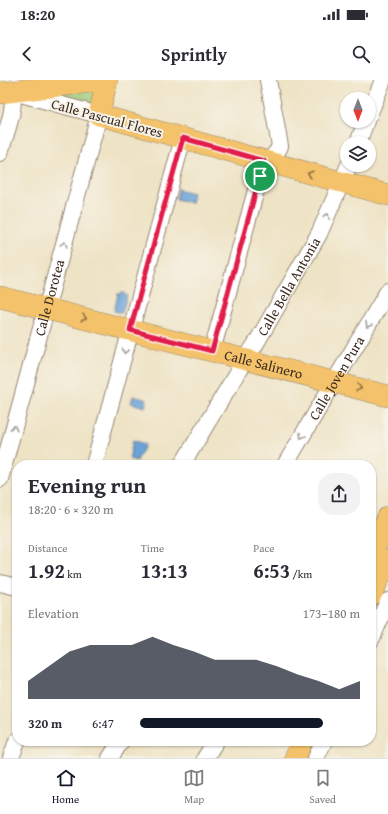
<!DOCTYPE html>
<html lang="en">
<head>
<meta charset="utf-8">
<style>
  body { margin:0; font-family:"Gentium Book Plus",serif; background:#f2f2f3; color:#2b2b33; height:100vh; display:flex; flex-direction:column; font-size:15px; white-space:nowrap }
  * { box-sizing:border-box; margin:0 }
  p { font-size:13px; color:#7c7c81 }
  .icon { flex:none; width:22px; height:22px; fill:none; stroke:currentColor; stroke-width:2; stroke-linecap:round; stroke-linejoin:round }
  .map { position:relative; flex:1; overflow:hidden }
  .details { position:absolute; left:12px; top:380px; width:364px; height:286px; display:flex; flex-direction:column; background:#fff; border-radius:16px; box-shadow:0 1px 3px #0004 }
  .details>* { flex:none }
  .needle { width:26px; rotate:180deg }
  .controls { position:absolute; left:340px; top:12px; display:grid; gap:8px }
  .controls a { display:grid; place-items:center; width:36px; height:36px; border-radius:50%; background:#fff; box-shadow:0 1px 3px #0004; font-size:20px }
  .pin { position:absolute; display:grid; place-items:center; width:34px; height:34px; color:#fff; margin:-17px; border:2px solid #fff; border-radius:50%; box-shadow:0 1px 4px #0007 }
  .round { display:grid; place-items:center; flex:none; width:42px; height:42px; border-radius:16px; background:#f2f2f3 }
  .overview { display:flex; align-items:center; justify-content:space-between; height:68px; padding:0 16px }
  h1 { font-size:22px; font-weight:700; line-height:30px }
  .metrics { display:grid; grid-template-columns:repeat(3,1fr); gap:6px; height:68px; padding:4px 16px }
  .metrics div { display:grid; align-content:center }
  .metrics b { font-size:20px; font-weight:700 }
  .metrics small { font-size:11px; font-weight:400 }
  .metrics p { font-size:11px }
  .chart { height:112px; padding:8px 16px }
  .chart p { display:flex; justify-content:space-between }
  .chart svg { width:100%; height:72px; margin-top:4px; fill:#111827; opacity:.7 }
  ul { padding:0 16px; list-style:none; font-size:13px }
  li { display:grid; grid-template-columns:64px 48px 1fr; align-items:center; height:30px }
  li i { height:10px; border-radius:5px; background:#111827 }
  .status { display:flex; justify-content:space-between; align-items:center; height:28px; padding:0 20px; background:#fff; direction:ltr }
  .status svg { height:11px; fill:currentColor }
  header { display:flex; justify-content:space-between; align-items:center; height:52px; padding:0 16px; background:#fff; font-size:18px; font-weight:700 }
  .tabs { display:flex; justify-content:space-around; align-items:center; height:56px; border-top:1px solid #e1e1e2; background:#fff; font-size:11px; color:#7c7c81 }
  .tabs a { display:grid; justify-items:center; gap:2px }
  .tabs .selected { color:#111827 }
  .map>svg:first-child { display:block }
</style>
</head>
<body>
<div class="status"><b>18:20</b><svg viewBox="0 0 49 12"><path d="M0 12V9h3v3zM5 12V6h3v6zM10 12V3h3v9zM15 12V0h3v12zM26 1h20v11H26zM47 4h2v5h-2z"/></svg></div>
<header><svg class="icon" aria-label="back" viewBox="0 0 24 24"><path d="M15 5l-7 7 7 7"/></svg>Sprintly<svg class="icon" aria-label="search" viewBox="0 0 24 24"><circle cx="10" cy="10" r="6"/><path d="M15 15l6 6"/></svg></header>
<div class="map">
<svg width="388" height="678" viewBox="0 0 388 678">
  <rect width="100%" height="100%" fill="#f7f3e8"/>
  <filter id="ink" filterUnits="userSpaceOnUse"><feTurbulence type="fractalNoise" baseFrequency=".025" numOctaves="2"/><feDisplacementMap in="SourceGraphic" scale="8" xChannelSelector="R" yChannelSelector="G"/><feConvolveMatrix kernelMatrix="1 2 1 2 8 2 1 2 1" color-interpolation-filters="sRGB"/></filter>
  <filter id="wash" filterUnits="userSpaceOnUse"><feTurbulence type="fractalNoise" baseFrequency=".012" numOctaves="4" result="noise"/><feDisplacementMap in="SourceGraphic" scale="16" xChannelSelector="R" yChannelSelector="G"/><feGaussianBlur stdDeviation="0.9" result="paint"/><feColorMatrix in="noise" values="0 0 0 0 0 0 0 0 0 0 0 0 0 0 0 0 0 1.4 0 .05"/><feComposite in="paint" operator="in"/></filter>
  <g filter="url(#wash)">
    <rect width="100%" height="100%" fill="#eee3c5"/>
    <!-- green -->
    <path fill="#99c674" stroke="#6a7849" d="M97,8L95,27L49,13Z"/>
    <!-- water -->
    <path fill="#69a3d8" stroke="#52667b" d="M178,109L193,113L191,123L176,119Z
      M121,213H124L127,216L122,233L114,231L118,214Z
      M133,316L147,320L145,327L131,323Z
      M133,360L145,364C144,371 139,374 137,381L129,379Z"/>
  </g>
  <g filter="url(#ink)">
    <g fill="none" stroke-linecap="round" stroke-linejoin="round">
      <!-- minor casing -->
      <g stroke="#948672" stroke-width="18">
        <g id="minor">
          <path d="M369,35L383,0"/>
          <path d="M358,63L366,41"/>
          <path d="M0,73C5,54 16,31 12,11"/>
          <path d="M212,271L264,81C272,78 276,75 280,66L268,0"/>
          <path d="M94,385L183,58"/>
          <path id="s1" d="M182,385L243,283L255,265L319,154L349,85"/>
          <path id="s2" d="M285,385L388,211"/>
          <path id="s3" d="M0,399L99,35L17,13"/>
          <path d="M0,503L17,507"/>
          <path d="M371,560L388,521"/>
          <path d="M11,678L17,661"/>
          <path d="M110,678L121,661"/>
          <path d="M205,678L216,661"/>
          <path d="M316,678L324,661"/>
        </g>
      </g>
      <!-- major casing -->
      <g stroke="#948672" stroke-width="22">
        <g id="major">
          <path d="M107,0L99,35L388,115"/>
          <path d="M0,13L107,0"/>
          <path id="s4" d="M0,217L388,316"/>
          <path d="M371,475L388,437"/>
          <path d="M371,515L388,480"/>
          <path d="M295,678L302,661"/>
        </g>
      </g>
      <!-- minor -->
      <use href="#minor" stroke="#fff" stroke-width="16"/>
      <!-- major -->
      <use href="#major" stroke="#f4c26a" stroke-width="21"/>
    </g>
    <!-- one-way arrows -->
    <defs><path id="oneway-chevron" d="M-2-3.5L2.5 0L-2 3.5" fill="none" stroke-width="1.6" stroke-linecap="round" stroke-linejoin="round"/></defs>
    <g stroke="#8e6e40">
      <use href="#oneway-chevron" transform="translate(310 94) rotate(-164)"/>
      <use href="#oneway-chevron" transform="translate(84 238) rotate(14)"/>
      <use href="#oneway-chevron" transform="translate(359 308) rotate(15)"/>
    </g>
    <g stroke="#a79f9a">
      <use href="#oneway-chevron" transform="translate(327 136) rotate(-66)"/>
      <use href="#oneway-chevron" transform="translate(64 164) rotate(-75)"/>
      <use href="#oneway-chevron" transform="translate(368 245) rotate(121)"/>
      <use href="#oneway-chevron" transform="translate(125 271) rotate(105)"/>
      <use href="#oneway-chevron" transform="translate(14 348) rotate(-75)"/>
      <use href="#oneway-chevron" transform="translate(302 356) rotate(121)"/>
    </g>
  </g>
  <g fill="none" stroke-linecap="round" stroke-linejoin="round" filter="url(#ink)">
    <!-- route casing -->
    <g stroke="#fff" stroke-width="8">
      <path id="route" d="M183,58L264,81L212,271L130,250Z"/>
    </g>
    <!-- route -->
    <use href="#route" stroke="#e11d48" stroke-width="5"/>
  </g>
  <g text-anchor="middle" stroke-width="4" stroke-linejoin="round" paint-order="stroke">
    <!-- street labels -->
    <g font-size="14" fill="#3b2a1e" stroke="#f7f3e8">
      <text transform="translate(107 38) rotate(15)" y="5">Calle Pascual Flores</text>
      <text dy="5" stroke="none"><textPath href="#s1" startOffset="208">Calle Bella Antonia</textPath></text>
      <text dy="5" stroke="none"><textPath href="#s3" startOffset="188">Calle Dorotea</textPath></text>
      <text dy="5" stroke="none"><textPath href="#s4" startOffset="272">Calle Salinero</textPath></text>
      <text dy="5" stroke="none"><textPath href="#s2" startOffset="101">Calle Joven Pura</textPath></text>
    </g>
  </g>
</svg>
<div class="controls">
<a><svg class="needle" viewBox="-14 -14 28 28"><path d="M0-13l5 13h-10z" fill="#e53935"/><path d="M0 13l5-13h-10z" fill="#7c7c81"/></svg></a>
<a><svg class="icon" aria-label="layers" viewBox="0 0 24 24"><path d="M12 4l9 5-9 5-9-5zM3 14l9 5 9-5"/></svg></a>
</div>
<div class="pin" style="left:260px;top:96px;background:#1e9e55"><svg class="icon" aria-label="arrive" viewBox="0 0 24 24"><path d="M6 21V4h12l-3 4 3 4H6"/></svg></div>
<section class="details">
<div class="overview"><div><h1>Evening run</h1><p>18:20 · 6 × 320 m</p></div><a class="round"><svg class="icon" aria-label="share" viewBox="0 0 24 24"><path d="M12 15V3M7 8l5-5 5 5M5 13v7h14v-7"/></svg></a></div>
<div class="metrics">
<div><p>Distance</p><b>1.92<small> km</small></b></div>
<div><p>Time</p><b>13:13</b></div>
<div><p>Pace</p><b>6:53<small> /km</small></b></div>
</div>
<div class="chart"><p><span>Elevation</span>173–180 m</p>
<svg viewBox="0 0 160 44" preserveAspectRatio="none"><path d="M0 44V33L10 24L20 15L30 11L40 11L50 11L60 6L70 11L80 15L90 20L100 20L110 20L120 24L130 29L140 33L150 38L160 33V44z"/></svg>
</div>
<ul>
<li><b>320 m</b>6:47<i style="width:83%"></i></li>
</ul>
</section>
</div>
<nav class="tabs">
<a class="selected"><svg class="icon" aria-label="home" viewBox="0 0 24 24"><path d="M3 11l9-7 9 7M6 9v11h12V9"/></svg>Home</a>
<a><svg class="icon" aria-label="map" viewBox="0 0 24 24"><path d="M3 6l6-2 6 2 6-2v14l-6 2-6-2-6 2zM9 4v14M15 6v14"/></svg>Map</a>
<a><svg class="icon" aria-label="saved" viewBox="0 0 24 24"><path d="M7 4h10v16l-5-4-5 4z"/></svg>Saved</a>
</nav>
</body>
</html>
